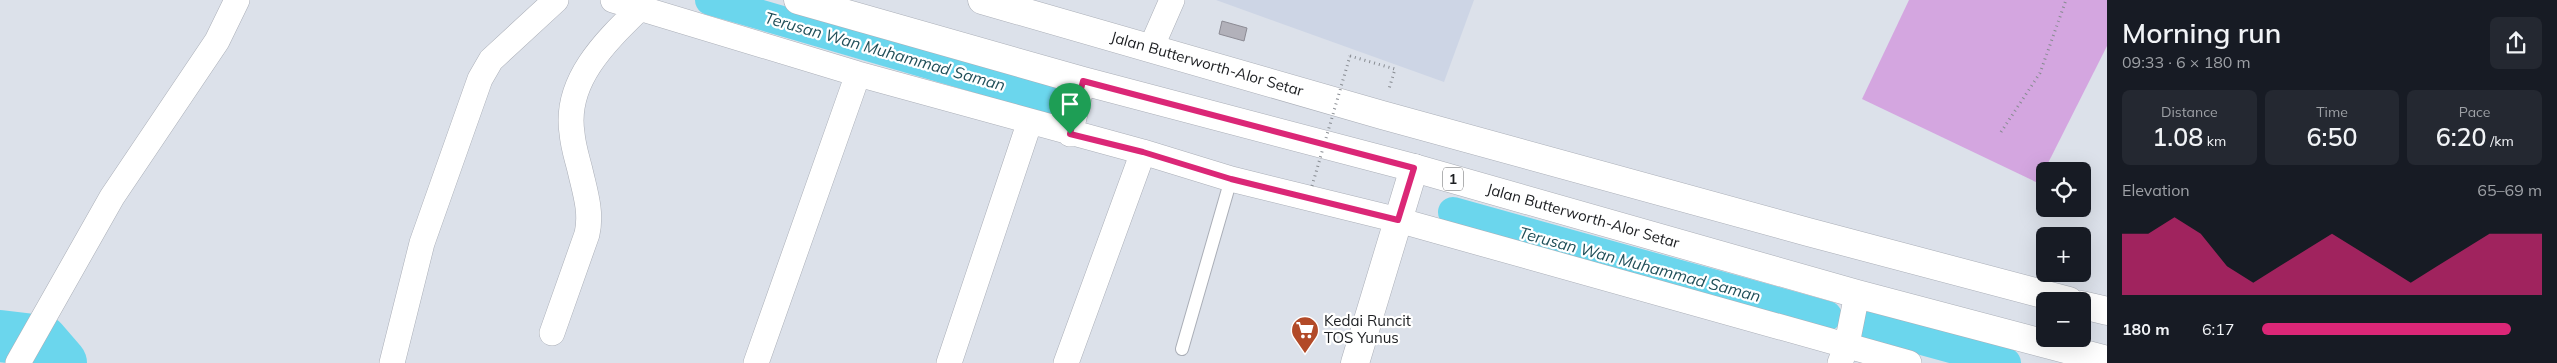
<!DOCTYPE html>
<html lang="en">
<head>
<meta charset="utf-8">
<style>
  body { margin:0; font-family:Mulish,sans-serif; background:#242831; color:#f1f3f6; height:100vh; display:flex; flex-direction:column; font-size:19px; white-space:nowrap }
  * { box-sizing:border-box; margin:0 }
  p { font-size:16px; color:#9ea1a6 }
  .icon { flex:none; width:28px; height:28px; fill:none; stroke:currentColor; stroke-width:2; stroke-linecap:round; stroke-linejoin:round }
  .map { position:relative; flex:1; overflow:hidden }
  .details { display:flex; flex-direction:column; background:#171b24; width:450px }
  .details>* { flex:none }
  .fabs { position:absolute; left:2036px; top:162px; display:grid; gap:10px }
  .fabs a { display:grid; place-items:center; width:55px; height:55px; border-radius:8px; background:#171b24; box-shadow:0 5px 20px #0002; font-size:25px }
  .pin { position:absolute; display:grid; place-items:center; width:42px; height:42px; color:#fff; margin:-51px -21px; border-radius:50% 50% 50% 0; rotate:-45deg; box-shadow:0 0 5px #0007 }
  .pin .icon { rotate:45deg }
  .round { display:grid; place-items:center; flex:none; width:52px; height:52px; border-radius:8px; background:#242831 }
  .headline { display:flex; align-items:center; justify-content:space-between; height:85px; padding:0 15px }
  h1 { font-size:28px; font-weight:600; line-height:38px }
  .figures { display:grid; grid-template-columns:repeat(3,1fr); gap:8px; height:85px; padding:5px 15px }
  .figures div { display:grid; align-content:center; border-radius:8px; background:#242831; text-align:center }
  .figures b { font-size:25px; font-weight:600 }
  .figures small { font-size:14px; font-weight:400 }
  .figures p { font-size:14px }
  .chart { height:140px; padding:10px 15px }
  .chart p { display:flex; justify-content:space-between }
  .chart svg { width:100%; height:90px; margin-top:5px; fill:#db2777; opacity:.7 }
  ul { padding:0 15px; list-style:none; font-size:16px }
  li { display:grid; grid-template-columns:80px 60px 1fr; align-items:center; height:38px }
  li i { height:12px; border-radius:6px; background:#db2777 }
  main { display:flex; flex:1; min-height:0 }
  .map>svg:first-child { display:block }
</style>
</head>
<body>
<main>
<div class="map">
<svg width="2107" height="363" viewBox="0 0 2107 363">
  <rect width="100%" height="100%" fill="#dce1ea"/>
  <!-- built -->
  <path fill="#cdd5e5" d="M1216,0H1474L1444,82Z"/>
  <!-- green -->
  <path fill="#d4a6e0" d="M1909,0H2107V46L2038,183L1862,99Z"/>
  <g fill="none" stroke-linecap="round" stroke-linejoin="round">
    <!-- canal -->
    <path stroke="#6bd6ed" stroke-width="30" d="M710,0L1060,102
      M1453,212L1827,316
      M1871,326L2006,363"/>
    <!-- river -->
    <path stroke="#6bd6ed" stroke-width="52" d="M0,336L42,341L61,363"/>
  </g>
  <!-- building -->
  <path fill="#b2b1ba" stroke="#8c8b94" d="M1222,21L1247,28L1244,41L1219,34Z"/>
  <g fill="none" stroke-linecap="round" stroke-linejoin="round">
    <!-- lane casing -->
    <g stroke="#aaaeb7" stroke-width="14">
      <path id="lane" d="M1182,349L1231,179"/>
    </g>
    <!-- street casing -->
    <g stroke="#aaaeb7" stroke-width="26">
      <path id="street" d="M613,0L858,74L1143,152L1231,179L1398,220L1909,363
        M1151,48L1172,0
        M1070,134L1083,81
        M552,333L587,234C592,212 585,192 580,170C577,158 573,146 572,133C564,81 606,41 640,8
        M18,363L112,197L217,41L237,0
        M392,363L422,243L480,79L491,60L556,0
        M756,363L858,74
        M949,363L1030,121
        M1066,363L1143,152
        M1840,363L1847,344L1857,294"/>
    </g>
    <!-- secondary casing -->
    <g stroke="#aaaeb7" stroke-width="29">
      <path id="secondary" d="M1355,363L1414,168"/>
    </g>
    <!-- primary casing -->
    <g stroke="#aaaeb7" stroke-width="29">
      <path id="primary" d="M798,0L1083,81L1414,168L1857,294L2107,360
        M982,0L1382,115L1808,232L2069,301
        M2082,305L2107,311"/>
    </g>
    <!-- path -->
    <path stroke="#878b91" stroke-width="3" stroke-dasharray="1 4" stroke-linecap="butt" d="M1350,56L1395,69L1389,89
      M2001,132L2040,73L2066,0"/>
    <!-- lane -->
    <use href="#lane" stroke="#fff" stroke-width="12"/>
    <!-- street -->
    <use href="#street" stroke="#fff" stroke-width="25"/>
    <!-- secondary -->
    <use href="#secondary" stroke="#fff" stroke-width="28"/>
    <!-- primary -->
    <use href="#primary" stroke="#fff" stroke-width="28"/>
    <!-- path-bridge -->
    <path stroke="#878b91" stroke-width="3" stroke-dasharray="1 4" stroke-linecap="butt" d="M1312,186L1350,56"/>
  </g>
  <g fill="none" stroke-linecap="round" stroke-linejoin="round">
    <!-- route casing -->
    <g stroke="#fff" stroke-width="10">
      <path id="route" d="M1083,81L1414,168L1398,220L1231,179L1143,152L1070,134Z"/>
    </g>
    <!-- route -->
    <use href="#route" stroke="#db2777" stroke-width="6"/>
  </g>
  <!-- icons -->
  <defs>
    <g id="supermarket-pin" transform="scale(1.4375)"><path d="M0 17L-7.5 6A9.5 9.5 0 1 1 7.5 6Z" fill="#b24a28" stroke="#fff"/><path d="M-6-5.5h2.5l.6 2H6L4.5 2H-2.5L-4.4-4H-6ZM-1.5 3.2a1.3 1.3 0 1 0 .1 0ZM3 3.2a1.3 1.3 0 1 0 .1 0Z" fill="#fff"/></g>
  </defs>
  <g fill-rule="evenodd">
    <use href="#supermarket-pin" x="1305" y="330"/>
  </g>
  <g text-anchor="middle" stroke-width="4.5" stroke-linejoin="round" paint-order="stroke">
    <!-- shield labels -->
    <rect fill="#fff" stroke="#616264" stroke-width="1" x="1443" y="167.5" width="20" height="23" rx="4"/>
    <g font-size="14" font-weight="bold" fill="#1d1f22">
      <text x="1453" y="184">1</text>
    </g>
    <!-- street labels -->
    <g font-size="15" fill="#1d1f22" stroke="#fff">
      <text transform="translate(1207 64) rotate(16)" y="5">Jalan Butterworth-Alor Setar</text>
      <text transform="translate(1583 216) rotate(16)" y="5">Jalan Butterworth-Alor Setar</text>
    </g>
    <!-- poi labels -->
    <g font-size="15" fill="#1d1f22" stroke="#fff" text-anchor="start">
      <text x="1324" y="326">Kedai Runcit<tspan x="1324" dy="17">TOS Yunus</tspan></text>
    </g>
    <!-- water labels -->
    <g font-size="16" font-style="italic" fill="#204f59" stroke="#fff">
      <text transform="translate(885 51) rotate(16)" y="6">Terusan Wan Muhammad Saman</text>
      <text transform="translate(1640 264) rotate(15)" y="6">Terusan Wan Muhammad Saman</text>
    </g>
  </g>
</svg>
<div class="fabs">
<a><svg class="icon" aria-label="locate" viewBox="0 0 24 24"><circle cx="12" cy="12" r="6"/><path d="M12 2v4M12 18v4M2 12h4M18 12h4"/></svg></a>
<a>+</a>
<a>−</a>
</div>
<div class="pin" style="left:1070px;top:134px;background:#1e9e55"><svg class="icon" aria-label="arrive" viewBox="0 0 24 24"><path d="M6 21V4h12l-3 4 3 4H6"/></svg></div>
</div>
<section class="details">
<div class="headline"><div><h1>Morning run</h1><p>09:33 · 6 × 180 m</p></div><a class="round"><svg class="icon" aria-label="share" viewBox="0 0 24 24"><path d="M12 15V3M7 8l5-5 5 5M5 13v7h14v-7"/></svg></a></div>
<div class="figures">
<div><p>Distance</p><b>1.08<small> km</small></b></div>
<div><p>Time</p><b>6:50</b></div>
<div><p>Pace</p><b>6:20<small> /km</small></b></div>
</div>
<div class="chart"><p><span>Elevation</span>65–69 m</p>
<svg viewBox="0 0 160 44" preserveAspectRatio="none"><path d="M0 44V14L10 14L20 6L30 14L40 30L50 38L60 30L70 22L80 14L90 22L100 30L110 38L120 30L130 22L140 14L150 14L160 14V44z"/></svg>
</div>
<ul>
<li><b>180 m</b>6:17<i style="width:89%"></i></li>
</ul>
</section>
</main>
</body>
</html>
